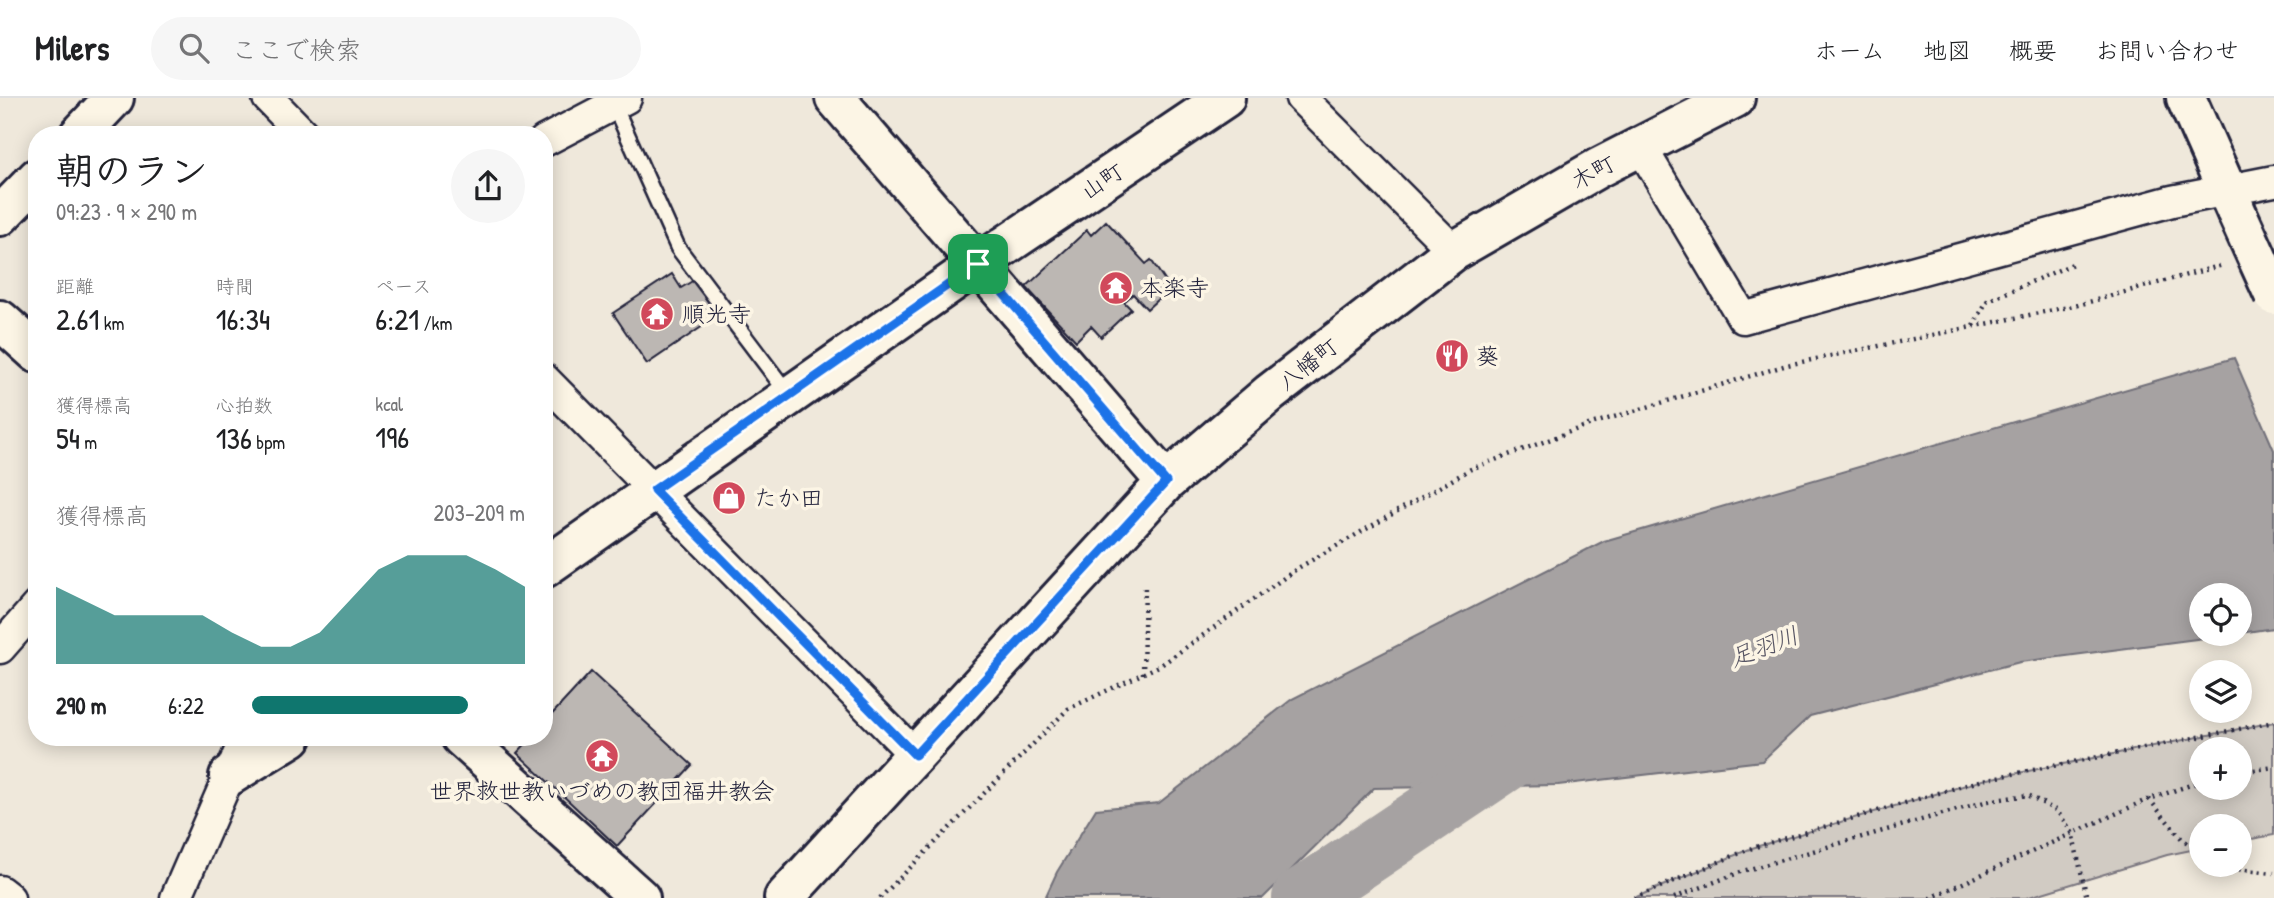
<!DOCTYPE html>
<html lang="ja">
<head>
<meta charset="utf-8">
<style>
  body { margin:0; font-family:"Patrick Hand","Klee One",sans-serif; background:#f6f6f6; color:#202124; height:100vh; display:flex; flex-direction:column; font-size:26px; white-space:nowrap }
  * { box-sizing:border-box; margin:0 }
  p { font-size:23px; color:#757577 }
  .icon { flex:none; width:38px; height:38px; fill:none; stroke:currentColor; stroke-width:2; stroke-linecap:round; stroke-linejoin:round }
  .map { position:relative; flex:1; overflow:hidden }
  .sheet { position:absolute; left:28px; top:28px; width:525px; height:620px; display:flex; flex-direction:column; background:#fff; border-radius:28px; box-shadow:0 4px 18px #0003 }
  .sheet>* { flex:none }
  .buttons { position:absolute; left:2189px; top:485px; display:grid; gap:14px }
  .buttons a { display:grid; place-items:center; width:63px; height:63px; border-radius:50%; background:#fff; box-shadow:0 4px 18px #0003; font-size:35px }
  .pin { position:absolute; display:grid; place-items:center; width:60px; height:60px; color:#fff; margin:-30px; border-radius:14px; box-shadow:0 4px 10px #0006 }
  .round { display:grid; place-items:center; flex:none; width:74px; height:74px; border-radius:37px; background:#f6f6f6 }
  .summary { display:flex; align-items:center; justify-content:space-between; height:119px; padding:0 28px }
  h1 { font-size:38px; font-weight:600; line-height:52px }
  .figures { display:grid; grid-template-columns:repeat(3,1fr); gap:10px; height:119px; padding:7px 28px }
  .figures div { display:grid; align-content:center }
  .figures b { font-size:30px; font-weight:600 }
  .figures small { font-size:19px; font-weight:400 }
  .figures p { font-size:19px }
  .chart { height:196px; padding:14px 28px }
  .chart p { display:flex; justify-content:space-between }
  .chart svg { width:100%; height:126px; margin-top:7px; fill:#0f766e; opacity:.7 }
  ul { padding:0 28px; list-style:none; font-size:23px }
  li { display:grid; grid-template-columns:112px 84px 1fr; align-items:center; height:52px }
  li i { height:18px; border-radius:9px; background:#0f766e }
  header { display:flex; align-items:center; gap:42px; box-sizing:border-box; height:98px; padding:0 35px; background:#fff; border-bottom:2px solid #e0e0e0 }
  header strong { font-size:33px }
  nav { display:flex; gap:38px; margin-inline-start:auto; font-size:24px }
  .search { width:490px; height:63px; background:#f6f6f6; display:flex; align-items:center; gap:18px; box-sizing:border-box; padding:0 24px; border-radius:38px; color:#757577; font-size:26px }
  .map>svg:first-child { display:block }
</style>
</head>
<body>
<header>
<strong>Milers</strong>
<div class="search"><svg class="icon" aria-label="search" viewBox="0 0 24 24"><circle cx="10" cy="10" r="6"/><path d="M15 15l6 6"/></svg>ここで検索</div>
<nav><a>ホーム</a><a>地図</a><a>概要</a><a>お問い合わせ</a></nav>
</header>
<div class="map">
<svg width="2274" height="800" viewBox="0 0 2274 800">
  <rect width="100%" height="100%" fill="#efe8db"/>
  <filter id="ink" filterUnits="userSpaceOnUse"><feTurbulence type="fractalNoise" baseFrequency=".0143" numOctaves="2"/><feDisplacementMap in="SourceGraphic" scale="14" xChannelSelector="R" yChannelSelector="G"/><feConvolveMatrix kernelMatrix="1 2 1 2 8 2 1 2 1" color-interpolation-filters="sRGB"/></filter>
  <g filter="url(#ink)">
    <!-- green -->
    <path fill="#d1cbc3" stroke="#7a767f" stroke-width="2" fill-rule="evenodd" d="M2274,624V737L2240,743V728H2202L2201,750L2167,757L2026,800H1634L1752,750L1983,682ZM2202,651H2240V690H2202Z"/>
    <!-- water -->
    <path fill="#a6a2a2" stroke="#716f79" stroke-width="2" d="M2234,260L2274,352V530L2240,535V497H2202V536H2235L2020,564L1810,618L1762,663L1558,687L1374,690L1263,800H1045L1057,774L1096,711L1159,705L1292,601L1604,443Z"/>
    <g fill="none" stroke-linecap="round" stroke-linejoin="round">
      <!-- river -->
      <path stroke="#a6a2a2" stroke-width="60" d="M1302,800L1535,644"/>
    </g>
    <!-- building -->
    <path fill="#bcb7b3" stroke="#22223b" stroke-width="2" d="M1106,123L1146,166L1151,162L1170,190L1147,211L1133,196L1124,204L1131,211L1101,239L1091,228L1076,243L1026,189L1087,132L1091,137Z
      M672,176L681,190L694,182L712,209L701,217L706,226L647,266L613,215Z
      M591,574L692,667L617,748L517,655L532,639H544V625Z"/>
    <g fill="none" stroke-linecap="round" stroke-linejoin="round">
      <!-- lane casing -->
      <g stroke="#22223b" stroke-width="19">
        <path id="lane" d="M614,7L678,150L789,297"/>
      </g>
      <!-- street casing -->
      <g stroke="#22223b" stroke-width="35">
        <path id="street" d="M268,0L304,37
          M1301,0L1454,153
          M544,43L626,0
          M1641,49L1743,220L2172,103L2274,83
          M544,281L915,657
          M0,550L37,508
          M0,793L9,800
          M176,800L246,639"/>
      </g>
      <!-- secondary casing -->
      <g stroke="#22223b" stroke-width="44">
        <path id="secondary" d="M835,0L1166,384
          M79,37L114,0
          M0,118L37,80
          M0,222L37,255
          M544,470L978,166L1225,0
          M461,639L640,800
          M229,678L292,639
          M784,800L1166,384L1270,295L1454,153L1598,70L1735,0"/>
      </g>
      <!-- primary casing -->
      <g stroke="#22223b" stroke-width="44">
        <path id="primary" d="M2186,0L2236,113"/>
      </g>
      <!-- path -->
      <path stroke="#22223b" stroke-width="4.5" stroke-dasharray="2 5" stroke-linecap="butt" d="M1973,228L1987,203L2075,165
        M1143,576L1145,488
        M2240,674L2274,669
        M2149,701L2182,741L2202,755
        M2219,766L2225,770L2274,775
        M880,800L1068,611L1161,567L1298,470L1471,371L1591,326L1787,267L2078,207L2223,167
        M1634,800L1752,750L1983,682L2274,624
        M1674,800L1743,773L1988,703L2028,697L2057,713L2072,734L2087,800
        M1930,800L2144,703L2202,683"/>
      <!-- lane -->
      <use href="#lane" stroke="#fcf5e5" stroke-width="14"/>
      <!-- street -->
      <use href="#street" stroke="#fcf5e5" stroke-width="30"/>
      <!-- secondary -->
      <use href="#secondary" stroke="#fcf5e5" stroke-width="38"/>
      <!-- primary -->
      <use href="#primary" stroke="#fcf5e5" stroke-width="38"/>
      <!-- primary-bridge casing -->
      <g stroke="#22223b" stroke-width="44" stroke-linecap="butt">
        <path id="primary-bridge" d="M2236,113L2274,197"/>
      </g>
      <!-- primary-bridge -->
      <use href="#primary-bridge" stroke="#fcf5e5" stroke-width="38"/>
    </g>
  </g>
  <g fill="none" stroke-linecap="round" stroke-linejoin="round" filter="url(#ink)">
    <!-- route casing -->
    <g stroke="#fff" stroke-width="14">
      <path id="route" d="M978,166L1166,384L915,657L654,392Z"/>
    </g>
    <!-- route -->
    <use href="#route" stroke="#1a73e8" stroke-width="9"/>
  </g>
  <!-- icons -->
  <defs>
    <g id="temple-disc" transform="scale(1.75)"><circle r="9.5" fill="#d1495b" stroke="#fcf5e5"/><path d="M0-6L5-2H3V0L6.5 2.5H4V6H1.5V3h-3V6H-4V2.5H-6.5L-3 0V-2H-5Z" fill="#fff"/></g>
    <g id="restaurant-disc" transform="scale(1.75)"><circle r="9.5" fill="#d1495b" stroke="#fcf5e5"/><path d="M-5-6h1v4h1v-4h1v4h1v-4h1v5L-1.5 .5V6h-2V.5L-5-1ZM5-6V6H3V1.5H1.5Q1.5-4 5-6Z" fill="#fff"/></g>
    <g id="shop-disc" transform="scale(1.75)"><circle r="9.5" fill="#d1495b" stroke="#fcf5e5"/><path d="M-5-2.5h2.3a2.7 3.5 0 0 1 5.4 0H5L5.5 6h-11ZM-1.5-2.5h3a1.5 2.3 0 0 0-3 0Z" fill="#fff"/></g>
  </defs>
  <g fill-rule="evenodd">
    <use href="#temple-disc" x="1116" y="190"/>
    <use href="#temple-disc" x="657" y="216"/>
    <use href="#restaurant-disc" x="1452" y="258"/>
    <use href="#shop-disc" x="729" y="400"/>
    <use href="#temple-disc" x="602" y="658"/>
  </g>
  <g text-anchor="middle" stroke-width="7" stroke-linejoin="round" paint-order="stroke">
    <!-- street labels -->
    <g font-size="23" fill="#22223b" stroke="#fcf5e5">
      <text transform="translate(1593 74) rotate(-29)" y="8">木町</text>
      <text transform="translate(1102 83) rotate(-34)" y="8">山町</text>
      <text transform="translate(1308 266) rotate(-38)" y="8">八幡町</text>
    </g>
    <!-- poi labels -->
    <g font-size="23" fill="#22223b" stroke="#fcf5e5" text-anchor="start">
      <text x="1140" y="198">本楽寺</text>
      <text x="682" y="224">順光寺</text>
      <text x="1476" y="266">葵</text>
      <text x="754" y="408">たか田</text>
      <text x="602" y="701" text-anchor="middle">世界救世教いづめの教団福井教会</text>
    </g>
    <!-- water labels -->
    <g font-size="24" font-style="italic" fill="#575564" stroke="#fcf5e5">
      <text transform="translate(1764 549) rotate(-21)" y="8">足羽川</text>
    </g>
  </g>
</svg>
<div class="buttons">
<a><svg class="icon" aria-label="locate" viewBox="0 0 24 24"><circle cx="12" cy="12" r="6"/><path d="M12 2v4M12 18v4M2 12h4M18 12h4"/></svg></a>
<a><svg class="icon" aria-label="layers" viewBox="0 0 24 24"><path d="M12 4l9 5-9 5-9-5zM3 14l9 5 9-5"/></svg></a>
<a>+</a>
<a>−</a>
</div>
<div class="pin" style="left:978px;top:166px;background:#1e9e55"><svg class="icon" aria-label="arrive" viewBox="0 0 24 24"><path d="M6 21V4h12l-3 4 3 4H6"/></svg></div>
<section class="sheet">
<div class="summary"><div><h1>朝のラン</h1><p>09:23 · 9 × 290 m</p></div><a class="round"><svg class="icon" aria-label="share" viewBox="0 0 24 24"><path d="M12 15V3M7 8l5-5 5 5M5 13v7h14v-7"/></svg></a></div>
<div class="figures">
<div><p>距離</p><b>2.61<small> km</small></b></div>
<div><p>時間</p><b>16:34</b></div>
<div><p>ペース</p><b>6:21<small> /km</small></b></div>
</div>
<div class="figures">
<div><p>獲得標高</p><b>54<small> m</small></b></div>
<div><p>心拍数</p><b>136<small> bpm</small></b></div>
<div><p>kcal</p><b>196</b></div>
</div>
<div class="chart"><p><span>獲得標高</span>203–209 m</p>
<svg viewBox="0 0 160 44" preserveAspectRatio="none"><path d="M0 44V17L10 22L20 27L30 27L40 27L50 27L60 33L70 38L80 38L90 33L100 22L110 11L120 6L130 6L140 6L150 11L160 17V44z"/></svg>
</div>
<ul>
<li><b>290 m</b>6:22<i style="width:79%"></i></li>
</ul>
</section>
</div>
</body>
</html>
